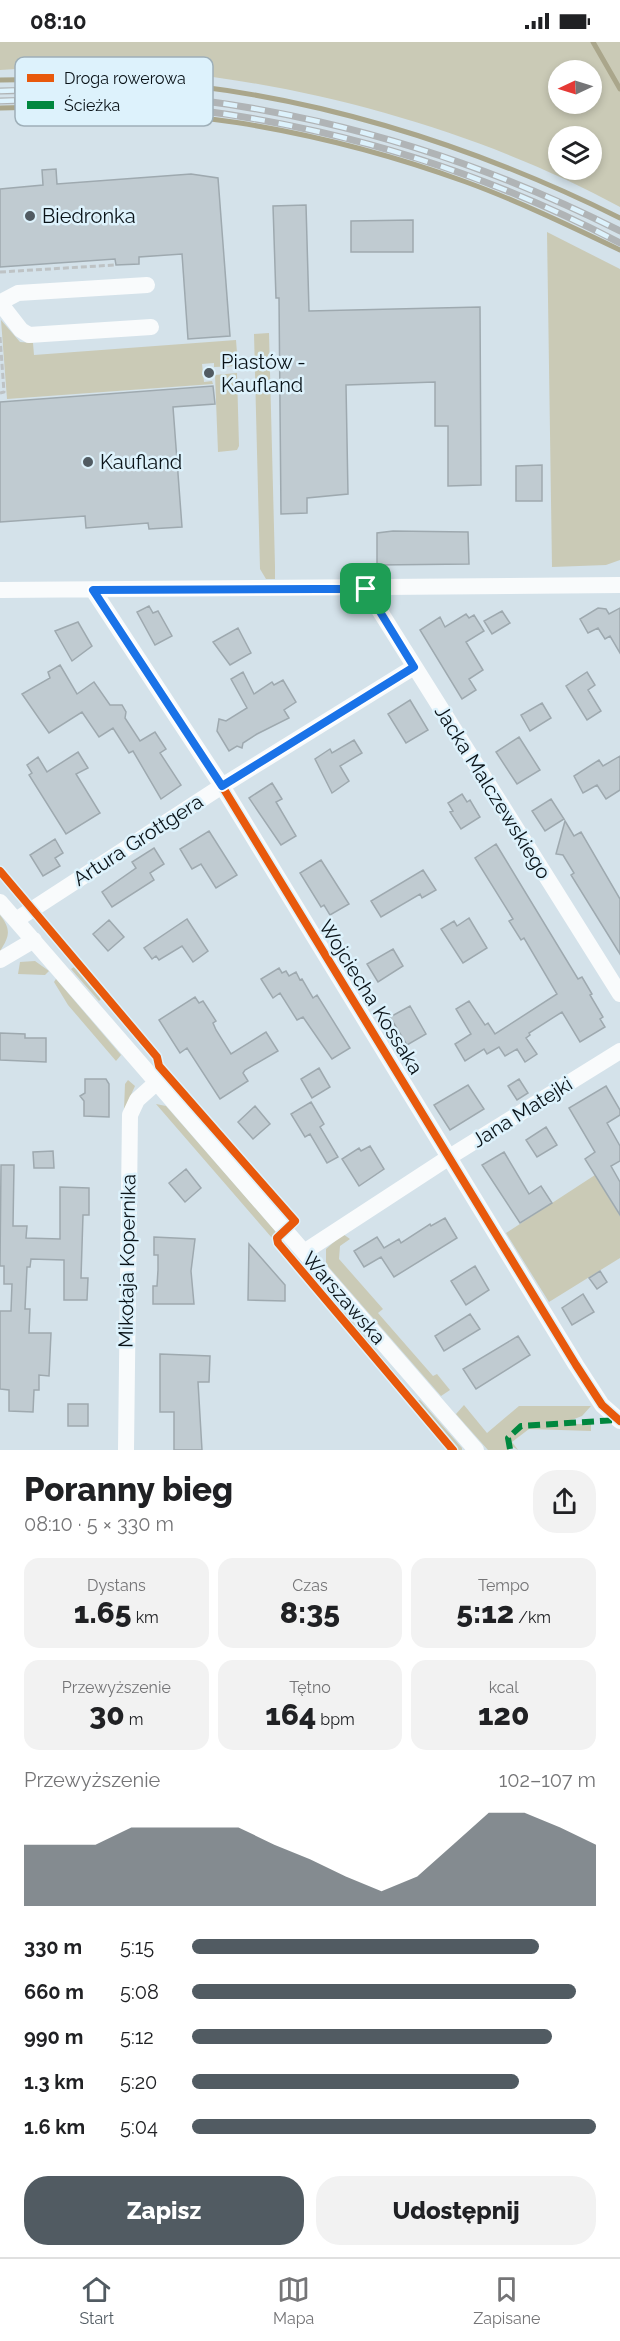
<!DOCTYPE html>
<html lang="pl">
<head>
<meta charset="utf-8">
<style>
  body { margin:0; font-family:Raleway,sans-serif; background:#f2f2f2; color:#202124; height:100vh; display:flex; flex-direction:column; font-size:22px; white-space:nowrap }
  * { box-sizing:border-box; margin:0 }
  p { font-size:20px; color:#757577 }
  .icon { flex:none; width:33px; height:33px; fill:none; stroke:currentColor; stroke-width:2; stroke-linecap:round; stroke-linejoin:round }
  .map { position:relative; height:1408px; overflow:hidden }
  .details { display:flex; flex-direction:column; background:#fff; flex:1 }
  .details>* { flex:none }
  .needle { width:39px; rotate:266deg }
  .controls { position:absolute; left:548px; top:18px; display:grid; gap:12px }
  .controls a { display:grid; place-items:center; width:54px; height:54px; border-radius:50%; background:#fff; box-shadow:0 3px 9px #0003; font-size:30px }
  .pin { position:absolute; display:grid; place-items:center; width:51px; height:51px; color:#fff; margin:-26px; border-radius:12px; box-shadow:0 3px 9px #0006 }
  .round { display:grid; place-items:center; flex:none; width:63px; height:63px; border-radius:24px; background:#f2f2f2 }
  .head { display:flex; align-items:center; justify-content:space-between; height:102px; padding:0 24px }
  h1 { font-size:33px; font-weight:800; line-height:45px }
  .stats { display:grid; grid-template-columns:repeat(3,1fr); gap:9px; height:102px; padding:6px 24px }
  .stats div { display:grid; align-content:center; border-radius:15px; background:#f2f2f2; text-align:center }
  .stats b { font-size:30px; font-weight:800 }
  .stats small { font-size:16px; font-weight:400 }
  .stats p { font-size:16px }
  .chart { height:168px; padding:12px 24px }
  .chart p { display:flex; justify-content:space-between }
  .chart svg { width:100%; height:108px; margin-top:6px; fill:#515b62; opacity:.7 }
  .primary-button { display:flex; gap:12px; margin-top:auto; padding:12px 24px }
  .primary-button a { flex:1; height:69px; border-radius:24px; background:#515b62; color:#fff; font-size:24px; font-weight:800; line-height:69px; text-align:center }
  .primary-button a+a { background:#f2f2f2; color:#202124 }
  ul { padding:0 24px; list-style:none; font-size:20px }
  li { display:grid; grid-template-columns:96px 72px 1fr; align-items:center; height:45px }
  li i { height:15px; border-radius:8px; background:#515b62 }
  .status { display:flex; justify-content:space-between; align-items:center; height:42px; padding:0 30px; background:#fff; direction:ltr }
  .status svg { height:16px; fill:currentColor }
  .menu { display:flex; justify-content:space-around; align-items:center; height:84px; border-top:2px solid #e0e0e0; background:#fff; font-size:16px; color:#757577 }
  .menu a { display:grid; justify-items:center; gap:3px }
  .menu .active { color:#515b62 }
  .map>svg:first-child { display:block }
</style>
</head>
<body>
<div class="status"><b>08:10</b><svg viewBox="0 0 49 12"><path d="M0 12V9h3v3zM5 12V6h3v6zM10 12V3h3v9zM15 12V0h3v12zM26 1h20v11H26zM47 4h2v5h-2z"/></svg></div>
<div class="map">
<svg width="620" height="1408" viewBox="0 0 620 1408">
  <rect width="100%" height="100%" fill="#d4e2ea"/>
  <!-- green -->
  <path fill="#cacab6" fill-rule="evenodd" d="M0,0H620V165C470,83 272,31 100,25C67,24 33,26 0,28ZM591,28V62H558V28ZM558,94H591V128H558Z
    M547,190L620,227V518L606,523L552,525Z
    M1,278L20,300L33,301L34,313L236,298L238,324L214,325V321L202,322L204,340L212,339L213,342L7,357Z
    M269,291L275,524V537H266L260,527L254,292Z
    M237,331L239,404L237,408L218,410L215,333Z
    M0,873C11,887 10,894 0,909Z
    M35,919L49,929L45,933L18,932L20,920Z
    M74,925L101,957L99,959L71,927Z
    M56,937L121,1013L116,1019L68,963L54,940Z
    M163,1021L296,1174L294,1175Z
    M128,1038L135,1044L124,1068L125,1042Z
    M156,1062L166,1064L276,1190L272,1196Z
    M595,1133L620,1174V1216L549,1260L506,1191Z
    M343,1192L350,1197L340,1204L339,1217L383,1267L378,1271L433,1334L437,1332L450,1348L441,1354L326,1222V1207Z
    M336,1264L340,1265L401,1338L399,1339Z
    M420,1358L462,1406V1408H458L416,1359Z
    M464,1363L487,1391L519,1364H591L582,1374L569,1379L568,1382H591V1389L529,1387L512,1400L518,1408L510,1403L507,1405L509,1408H488L456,1372Z"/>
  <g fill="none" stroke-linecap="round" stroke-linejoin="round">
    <!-- stream -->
    <path stroke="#aaa68b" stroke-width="5" d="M593,0L620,47
      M0,38C45,37 91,36 137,39C303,49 471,102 620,176
      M0,66C158,60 318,86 466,140C518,159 570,184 620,208"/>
  </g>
  <!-- building -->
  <path fill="#c0cbd1" stroke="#9ea9af" stroke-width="1.5" d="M56,127L57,142L191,132L218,136L230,294L188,297L182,212L139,215V222L116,223L115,217L0,225V147L43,143L42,128Z
    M306,163L309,269L480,265L481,443L448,444V384H435V340L346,343L348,452L307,456V471L281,472L279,256H276L273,164Z
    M413,178V210H351V179Z
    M213,344L215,362L173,365L182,485L149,487L148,481L86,486L85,474L0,480V360Z
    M542,423V459H516V424Z
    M393,489L468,490L469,522L377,523V491Z
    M149,564L153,571L158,569L172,594L155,603L137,570Z
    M598,566L606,567L609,572L620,566V611L610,594L605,597L598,586L588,591L580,577Z
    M502,569L510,581L492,592L484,579Z
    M466,572L469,576L474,573L484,589L466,600L483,628L469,637L476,648L462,657L420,588L440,575L445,585Z
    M78,580L92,604L72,619L55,589Z
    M238,586L251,611L230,623L213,600Z
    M60,623L77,652L94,640L110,663H122L126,670L125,676L140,699L155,690L166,707L160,711L181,743L161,757L133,709L129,711L113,686L99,695L82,670L49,691L22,652L50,636L48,630Z
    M243,630L254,652L272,640L274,643L283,638L296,660L284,668L289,676L257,692L243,701L242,706L237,704L229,709L217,689L219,677L226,679L247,666L231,637Z
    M587,630L595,643L588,648L601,669L587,678L566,644Z
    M410,658L428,688L406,701L388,672Z
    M542,661L551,676L530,689L521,673Z
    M519,695L540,728L517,742L496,710Z
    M354,698L362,711L340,724L349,739L332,751L315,717L330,707L332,711Z
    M78,710L88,726L76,732L100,771L66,792L29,733L32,731L27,723L38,715L47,730Z
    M620,714V748L606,757L597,743L583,751L574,734L599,718L603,724Z
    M272,741L282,757L276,760L296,794L281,803L249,756Z
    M462,752L467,760L470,758L480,775L461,787L450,770L453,769L448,761Z
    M551,757L564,777L545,789L532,769Z
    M565,779L574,794L581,790L620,857V912L571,833L574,831L563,813L556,812Z
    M209,789L237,833L216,846L201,822L192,827L180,807Z
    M55,797L63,811L55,816L60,824L43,834L30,813Z
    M496,802L578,937L582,935L592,952L590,953L603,975L600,977L605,985L580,1000L562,970L529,991L530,993L526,996L537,1012L525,1020L517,1007L505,1014L499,1005L487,1012L484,1007L465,1019L455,1002L471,992L456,967L469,959L485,983L488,981L495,992L557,952L524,896L521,898L509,879L513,877L475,816Z
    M154,806L164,822L150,831L154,838L112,865L102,850L136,826L132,820Z
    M321,818L349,862L330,873L324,863L321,865L300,831Z
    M423,828L436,848L422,856L420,852L381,875L371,859Z
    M469,876L487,906L463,921L441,887L454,879L457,884Z
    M187,877L208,909L193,920L182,904L159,918L156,914L152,917L144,906Z
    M109,878L124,895L108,909L93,892Z
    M393,907L403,924L378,940L367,922Z
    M279,926L282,931L286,929L289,934L296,930L300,938L302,937L313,956L317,953L350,1006L332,1017L303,975L297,978L280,951L273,956L261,937Z
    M195,955L199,961L203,959L216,979L213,981L216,988L231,1012L266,990L278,1009L245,1028L243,1031L248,1039L220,1057L187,1006L180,1011L159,978Z
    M410,964L426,992L407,1003L390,975Z
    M0,991L25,992V996H46V1020L0,1018Z
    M319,1026L330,1045L312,1056L301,1037Z
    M85,1037H106L109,1042V1075L84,1074V1059L80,1054L85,1051Z
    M519,1037L528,1051L517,1058L508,1044Z
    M468,1043L484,1067L450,1088L434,1063Z
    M606,1044L620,1068V1073L607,1081L620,1104V1119L611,1124L620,1140V1173L585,1117L595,1110L569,1066Z
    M311,1060L324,1082L320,1085L338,1115L327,1121L310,1092L305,1095L291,1072Z
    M255,1064L270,1082L253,1097L238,1080Z
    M546,1085L557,1103L537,1115L526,1098Z
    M370,1104L384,1127L359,1144L342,1117L359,1106L361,1109Z
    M53,1109L54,1126H34L33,1110Z
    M504,1110L529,1152L541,1144L552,1161L520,1181L482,1123Z
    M1,1123H14L13,1184H27L26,1196L60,1197V1145L89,1146V1173H83L81,1236H88L87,1258H64V1218L31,1217L30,1225H27L25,1267H30L29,1291H51L49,1334L39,1333V1348H34L33,1370L9,1369V1348L0,1347V1269H11L12,1242H4V1224H0Z
    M186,1127L201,1146L185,1160L169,1141Z
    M445,1176L457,1196L394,1235L381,1215L364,1225L354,1209L377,1195L384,1206L399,1197L401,1201L430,1182L431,1184Z
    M154,1195L195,1197L191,1229L194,1262H153V1244H157L158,1228V1213H154Z
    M249,1202L285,1243V1259L248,1258Z
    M475,1224L489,1248L466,1263L451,1239Z
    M600,1229L607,1240L597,1247L589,1236Z
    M583,1252L594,1270L572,1283L562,1266Z
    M470,1272L480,1287L444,1309L435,1294Z
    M518,1294L530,1313L476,1347L463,1327Z
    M160,1312L210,1314L209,1340H198L202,1408H174V1370H160Z
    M68,1362H88V1384H68Z"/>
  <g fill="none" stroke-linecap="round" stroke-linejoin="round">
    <!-- path -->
    <path stroke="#bec3c5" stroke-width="3" stroke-dasharray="6 3" stroke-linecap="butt" d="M0,230L115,223
      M0,295L4,350L0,351"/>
    <!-- minor -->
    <path stroke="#f9fbfc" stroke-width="16" d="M1,260L18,251L147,243
      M0,261L21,288L29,293L151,285
      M366,547L620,952
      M0,548L620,543
      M93,548L222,744L576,1323L602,1363L620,1379
      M0,860L476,1408
      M16,878L222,744L414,625
      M0,918L34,898
      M304,1210L451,1114L620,1009
      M126,1408L130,1073L137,1058L157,1040"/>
    <!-- rail casing -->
    <g stroke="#b0b4b6" stroke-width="7">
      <path id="rail" d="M0,49C216,41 428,92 620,189
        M0,59C215,52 430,101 620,201"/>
    </g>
    <!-- rail -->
    <use href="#rail" stroke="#ddf2fc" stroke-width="4.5" stroke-dasharray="14" stroke-linecap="butt"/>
    <!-- quiet -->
    <path stroke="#00873e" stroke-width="6" stroke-dasharray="12 6" stroke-linecap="butt" d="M510,1407L508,1396L521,1384L618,1378"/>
    <!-- cycleway casing -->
    <g stroke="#ddf2fc" stroke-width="11">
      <path id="cycleway" d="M93,548L222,744L576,1323L602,1363L620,1379
        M0,829L157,1015L159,1024L295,1179L277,1196L278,1201L453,1408"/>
    </g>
    <!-- cycleway -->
    <use href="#cycleway" stroke="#e8590c" stroke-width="8"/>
  </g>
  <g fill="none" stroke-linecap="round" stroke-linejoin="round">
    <!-- route casing -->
    <g stroke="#fff" stroke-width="12">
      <path id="route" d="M319,547H366L414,625L222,744L93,548Z"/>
    </g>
    <!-- route -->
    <use href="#route" stroke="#1a73e8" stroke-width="8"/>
  </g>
  <!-- markers -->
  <g fill="#515b62" stroke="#ddf2fc" stroke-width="2">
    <circle cx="30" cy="174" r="6"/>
    <circle cx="209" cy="331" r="6"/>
    <circle cx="88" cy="420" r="6"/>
  </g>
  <g text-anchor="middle" stroke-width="5" stroke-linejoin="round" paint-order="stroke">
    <!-- poi labels -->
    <g font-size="20" fill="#0a1318" stroke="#ddf2fc" text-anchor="start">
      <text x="42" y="181">Biedronka</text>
      <text x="221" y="327">Piastów -<tspan x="221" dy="23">Kaufland</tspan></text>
      <text x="100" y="427">Kaufland</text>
    </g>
    <!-- street labels -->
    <g font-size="20" fill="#0a1318" stroke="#ddf2fc">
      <text transform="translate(493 750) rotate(58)" y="7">Jacka Malczewskiego</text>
      <text transform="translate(138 798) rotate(-33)" y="7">Artura Grottgera</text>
      <text transform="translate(371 955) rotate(58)" y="7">Wojciecha Kossaka</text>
      <text transform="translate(522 1070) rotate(-32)" y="7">Jana Matejki</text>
      <text transform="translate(127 1219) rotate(-89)" y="7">Mikołaja Kopernika</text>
      <text transform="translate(344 1256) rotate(49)" y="7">Warszawska</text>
    </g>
  </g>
  <!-- legend -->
  <rect x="15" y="15" width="198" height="69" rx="9" fill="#ddf2fc" stroke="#9eafb8" stroke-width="1.5"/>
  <rect x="27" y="32" width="27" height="8" fill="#e8590c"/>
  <rect x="27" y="59" width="27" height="8" fill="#00873e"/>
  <g font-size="16" fill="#0a1318">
    <text x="64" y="42">Droga rowerowa</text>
    <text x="64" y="69">Ścieżka</text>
  </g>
</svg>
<div class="controls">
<a><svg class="needle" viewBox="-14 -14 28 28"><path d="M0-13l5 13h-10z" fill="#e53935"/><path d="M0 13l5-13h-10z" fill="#757577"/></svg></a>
<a><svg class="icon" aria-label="layers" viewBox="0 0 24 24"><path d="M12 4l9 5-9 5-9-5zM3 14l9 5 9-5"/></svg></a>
</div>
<div class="pin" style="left:366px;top:547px;background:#1e9e55"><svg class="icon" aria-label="arrive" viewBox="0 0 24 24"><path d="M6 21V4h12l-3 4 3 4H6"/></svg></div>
</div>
<section class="details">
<div class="head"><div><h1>Poranny bieg</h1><p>08:10 · 5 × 330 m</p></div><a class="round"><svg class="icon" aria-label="share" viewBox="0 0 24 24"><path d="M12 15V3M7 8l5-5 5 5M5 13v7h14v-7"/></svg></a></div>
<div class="stats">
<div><p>Dystans</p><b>1.65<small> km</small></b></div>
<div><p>Czas</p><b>8:35</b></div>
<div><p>Tempo</p><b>5:12<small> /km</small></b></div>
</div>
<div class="stats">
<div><p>Przewyższenie</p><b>30<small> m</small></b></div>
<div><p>Tętno</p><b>164<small> bpm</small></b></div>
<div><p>kcal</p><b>120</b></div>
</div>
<div class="chart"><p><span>Przewyższenie</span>102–107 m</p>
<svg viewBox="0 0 160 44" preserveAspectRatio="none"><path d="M0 44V19L10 19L20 19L30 12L40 12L50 12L60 12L70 19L80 25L90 32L100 38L110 32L120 19L130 6L140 6L150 12L160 19V44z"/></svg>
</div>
<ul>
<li><b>330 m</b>5:15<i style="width:86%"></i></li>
<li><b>660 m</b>5:08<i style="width:95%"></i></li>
<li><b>990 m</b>5:12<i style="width:89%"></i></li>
<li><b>1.3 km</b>5:20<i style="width:81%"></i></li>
<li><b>1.6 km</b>5:04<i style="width:100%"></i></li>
</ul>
<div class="primary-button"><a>Zapisz</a><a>Udostępnij</a></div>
</section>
<nav class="menu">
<a class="active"><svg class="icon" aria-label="home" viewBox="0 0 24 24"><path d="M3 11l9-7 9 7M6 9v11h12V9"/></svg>Start</a>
<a><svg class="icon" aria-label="map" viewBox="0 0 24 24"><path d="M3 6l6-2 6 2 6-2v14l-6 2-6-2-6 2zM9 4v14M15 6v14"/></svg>Mapa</a>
<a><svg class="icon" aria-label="saved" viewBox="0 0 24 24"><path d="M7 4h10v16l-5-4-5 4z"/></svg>Zapisane</a>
</nav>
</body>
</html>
